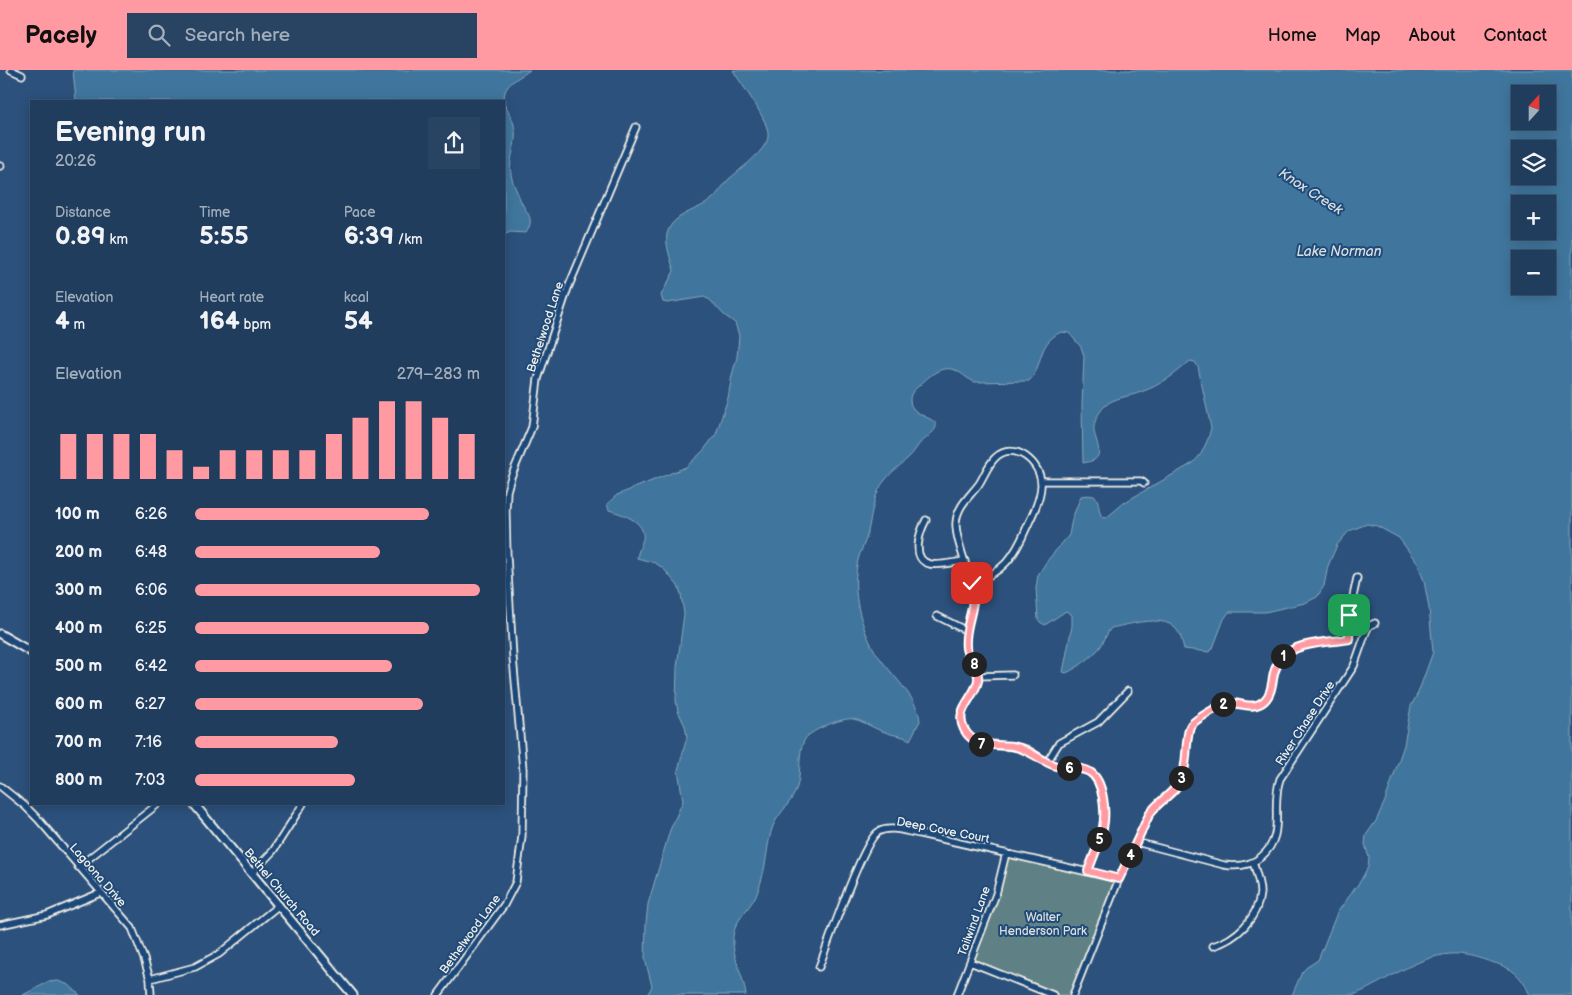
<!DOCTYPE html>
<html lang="en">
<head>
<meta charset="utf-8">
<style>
  body { margin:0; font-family:"Balsamiq Sans",sans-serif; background:#294463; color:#f1f3f6; height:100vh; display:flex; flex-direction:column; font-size:19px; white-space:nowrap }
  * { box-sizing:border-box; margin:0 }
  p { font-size:16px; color:#a2aebc }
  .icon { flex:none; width:28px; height:28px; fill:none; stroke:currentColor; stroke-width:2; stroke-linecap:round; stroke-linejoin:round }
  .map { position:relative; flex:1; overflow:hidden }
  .details { position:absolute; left:30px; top:30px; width:475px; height:705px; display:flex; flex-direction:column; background:#213d5d; border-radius:0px; box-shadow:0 2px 12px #0003,0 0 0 1px #3e5672 }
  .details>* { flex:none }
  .needle { width:32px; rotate:21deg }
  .controls { position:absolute; left:1511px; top:15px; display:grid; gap:10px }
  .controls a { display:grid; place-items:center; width:45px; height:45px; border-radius:0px; background:#213d5d; box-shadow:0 2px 12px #0003,0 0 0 1px #3e5672; font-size:25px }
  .pin { position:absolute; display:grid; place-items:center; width:42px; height:42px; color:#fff; margin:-21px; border-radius:10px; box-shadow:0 2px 8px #0006 }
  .km { position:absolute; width:25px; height:25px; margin:-12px; border-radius:50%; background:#222; color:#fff; font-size:14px; line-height:25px; text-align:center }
  .round { display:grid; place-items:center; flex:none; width:52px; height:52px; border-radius:0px; background:#294463 }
  .summary { display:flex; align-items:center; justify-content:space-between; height:85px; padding:0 25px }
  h1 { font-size:28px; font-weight:800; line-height:38px }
  .stats { display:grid; grid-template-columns:repeat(3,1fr); gap:8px; height:85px; padding:5px 25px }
  .stats div { display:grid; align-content:center }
  .stats b { font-size:25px; font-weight:800 }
  .stats small { font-size:14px; font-weight:400 }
  .stats p { font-size:14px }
  .chart { height:140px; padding:10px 25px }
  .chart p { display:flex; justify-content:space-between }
  .chart svg { width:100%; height:90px; margin-top:5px; stroke:#ff9aa2; stroke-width:6 }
  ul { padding:0 25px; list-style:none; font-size:16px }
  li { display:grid; grid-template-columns:80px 60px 1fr; align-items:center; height:38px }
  li i { height:12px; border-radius:6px; background:#ff9aa2 }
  header { display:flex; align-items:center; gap:30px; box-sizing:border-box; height:70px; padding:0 25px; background:#ff9aa2; color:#111 }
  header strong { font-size:24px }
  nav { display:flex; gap:28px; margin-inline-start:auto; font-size:18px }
  .search { width:350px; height:45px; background:#294463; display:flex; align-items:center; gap:12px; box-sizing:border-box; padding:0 18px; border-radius:0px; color:#a2aebc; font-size:19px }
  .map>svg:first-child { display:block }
</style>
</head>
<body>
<header>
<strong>Pacely</strong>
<div class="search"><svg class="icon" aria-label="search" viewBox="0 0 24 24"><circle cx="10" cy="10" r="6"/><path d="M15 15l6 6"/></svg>Search here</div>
<nav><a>Home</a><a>Map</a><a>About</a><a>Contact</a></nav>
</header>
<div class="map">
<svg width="1572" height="925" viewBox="0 0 1572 925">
  <rect width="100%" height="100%" fill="#2c517c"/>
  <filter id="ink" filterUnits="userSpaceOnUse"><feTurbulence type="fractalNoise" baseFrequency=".02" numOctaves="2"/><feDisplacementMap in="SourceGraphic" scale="10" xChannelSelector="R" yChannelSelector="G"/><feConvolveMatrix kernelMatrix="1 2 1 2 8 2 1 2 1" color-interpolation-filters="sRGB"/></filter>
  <g filter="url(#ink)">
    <!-- green -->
    <path fill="#5f8084" stroke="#aab8b6" d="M1007,783L1119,809L1072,925H1054L970,892L991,839Z"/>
    <!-- water -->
    <path fill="#40769d" stroke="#88a7bb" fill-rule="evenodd" d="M73,0H530C522,6 508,12 505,22C501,32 512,45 514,55C519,73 508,87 511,104C512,112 517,121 520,129C526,144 536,147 526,163L510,162L504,165V31H76Z
      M733,0H1572V925H1530C1519,902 1512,898 1488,891C1477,887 1462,883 1450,884C1416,887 1387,911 1356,924C1348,925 1304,925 1292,925L1302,902L1307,897L1318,890L1337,843L1361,810L1368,797L1369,788L1365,774L1366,765L1376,751L1385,731L1404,675L1411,636L1418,623L1433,582L1429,538L1424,511L1418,494L1399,468L1377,456L1367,454L1349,461L1337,475L1328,496L1324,516L1317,527L1305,533L1265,542H1229L1224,549L1213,578L1209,582L1184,579C1182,571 1181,564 1175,558C1162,544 1127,555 1111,558C1106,564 1105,570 1101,576C1095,585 1076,599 1066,603L1063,602L1072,556V545L1066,541L1045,555L1040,552L1038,549L1036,518L1038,505L1047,491L1069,465L1072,449L1081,426C1104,422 1095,434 1102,447L1106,448L1125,432L1193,393L1201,384L1208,369L1211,358L1198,297L1195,292L1190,291C1176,304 1159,316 1141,322C1129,327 1114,327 1105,336C1099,342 1093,352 1094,361C1095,369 1104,384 1094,390C1092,391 1087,392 1083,393L1082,335L1084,286L1081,277L1069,263L1061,262C1036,274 1044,296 1029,311L975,312C969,310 965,306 959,302C944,293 931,304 920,315C915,319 910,323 910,330C910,347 939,347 936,357C934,363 925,369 920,373C916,378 913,384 908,388C901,395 892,401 886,409C873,423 872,444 868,462C866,472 860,481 858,490C852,518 858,546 870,572C881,597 918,624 920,651L910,670C902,665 894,666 885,662C874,659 864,651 853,649C843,647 811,660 805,669C797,682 802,702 797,717C793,732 779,742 773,756C767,772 767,791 762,808C760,815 758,823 754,829C747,841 735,851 733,866C731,885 744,906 746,925H646L649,922L652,916L645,889L646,853L648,834L670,760L683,731L678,700L687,667L685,656L678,641L676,631L677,597L684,544L681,524L678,516L663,498L655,493L637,488C638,481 641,476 643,469C646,451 622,444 609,440L607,434L617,425L686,397L703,381L716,364L728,328L732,305L737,287L739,266L735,253L724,245L710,230L704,227L667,233L663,232L661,225L674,201C671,190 665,175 667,164C672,143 699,141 712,129C718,124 723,115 729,109C739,100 766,81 768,67C770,50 741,15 733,0ZM1520,24H1548V51H1520ZM1520,79H1548V106H1520ZM1520,134H1548V161H1520ZM1520,189H1548V216H1520Z
      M58,911L69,915L80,925H23L48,912Z"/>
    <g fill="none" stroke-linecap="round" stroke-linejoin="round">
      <!-- minor casing -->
      <g stroke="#f4f1e8" stroke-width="9">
        <path id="minor" d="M11,0L22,5
          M0,96H1
          M1041,411H1141L1144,413
          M926,450C920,461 910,490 930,494C940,496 954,492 965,491
          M972,513C1002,503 1014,488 1026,459C1032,446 1040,431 1041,416C1043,394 1014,369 995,388C988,395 984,406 979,414C970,426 957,436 956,453C955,470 970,503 974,523C974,541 963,562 966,579C968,590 980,597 978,610C975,628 954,639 964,659C976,683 1005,672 1026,679C1036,684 1045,693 1056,696C1067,699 1080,696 1089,702C1104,711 1106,743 1103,758C1100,772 1093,787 1088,801
          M937,546L967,561
          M978,606L1013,605
          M1047,692L1059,673L1098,652L1128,621
          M0,716L25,736L38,749L132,858L144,889L150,909L151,925
          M1136,772L1224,795C1237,797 1250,796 1261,787C1287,765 1270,737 1280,709L1354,596L1366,562L1369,556L1375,553
          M78,797L158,734
          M252,803L273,781L303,734
          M0,855L47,845L100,823
          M1213,876C1236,869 1258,849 1260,823C1260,813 1256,802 1253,792
          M970,892L1053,925
          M819,897C828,874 863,771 878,762C890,755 907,762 920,764L1119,809
          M150,909L195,897L219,884L279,835
          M438,925L504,835L516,812L522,766L523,699L513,588L507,486L506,441L507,421L511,407L532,357L538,309L568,218L636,57
          M957,925L996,824L1006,783
          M1073,925L1119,809L1149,745C1159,730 1175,724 1182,708C1188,694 1185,664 1191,655C1196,649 1213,640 1220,636C1234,627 1251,643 1264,631C1272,624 1272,612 1274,603C1283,570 1321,574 1349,569V545L1357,508"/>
      </g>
      <!-- tertiary casing -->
      <g stroke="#f4f1e8" stroke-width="11">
        <path id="tertiary" d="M0,564L31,582
          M194,734L353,925"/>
      </g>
      <!-- minor -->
      <use href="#minor" stroke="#1f4a7a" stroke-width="5.5"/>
      <!-- tertiary -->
      <use href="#tertiary" stroke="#1f4a7a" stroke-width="7"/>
    </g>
  </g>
  <g fill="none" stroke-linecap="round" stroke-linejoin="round" filter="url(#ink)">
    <!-- route casing -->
    <g stroke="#fff" stroke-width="10">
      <path id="route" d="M972,513C977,539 964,554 966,576C966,589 980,597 978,611C974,629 954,640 964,659C974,678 994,674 1012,676C1030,679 1040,691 1056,696C1067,699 1080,696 1090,702C1104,711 1106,742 1103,758C1100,773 1093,787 1088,801L1119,809L1149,745C1158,730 1175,724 1182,708C1188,694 1185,663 1191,655C1196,649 1213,640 1220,636C1234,627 1250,643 1264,631C1272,624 1272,612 1274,603C1283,570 1321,574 1349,569V545"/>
    </g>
    <!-- route -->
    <use href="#route" stroke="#ff9aa2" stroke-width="6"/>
  </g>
  <g text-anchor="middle" stroke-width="4" stroke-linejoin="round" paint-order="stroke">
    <!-- street labels -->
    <g font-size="12" fill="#f4f1e8" stroke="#1f4a7a">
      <text transform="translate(545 257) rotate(-72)" y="4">Bethelwood Lane</text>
      <text transform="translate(1305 653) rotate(-57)" y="4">River Chase Drive</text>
      <text transform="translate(943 760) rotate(11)" y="4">Deep Cove Court</text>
      <text transform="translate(98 805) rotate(49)" y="4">Lagoona Drive</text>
      <text transform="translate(282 822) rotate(50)" y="4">Bethel Church Road</text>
      <text transform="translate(974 851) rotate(-70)" y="4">Tailwind Lane</text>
      <text transform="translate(470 864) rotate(-54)" y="4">Bethelwood Lane</text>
    </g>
    <!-- park labels -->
    <g font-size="12" fill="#dee0d9" stroke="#1f4a7a">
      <text x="1043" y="851">Walter<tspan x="1043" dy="14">Henderson Park</tspan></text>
    </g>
    <!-- water labels -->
    <g font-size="14" font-style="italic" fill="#d9dfdd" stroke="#1f4a7a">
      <text transform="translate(1311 121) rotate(33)" y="5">Knox Creek</text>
      <text x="1339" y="186">Lake Norman</text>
    </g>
  </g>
</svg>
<div class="controls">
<a><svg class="needle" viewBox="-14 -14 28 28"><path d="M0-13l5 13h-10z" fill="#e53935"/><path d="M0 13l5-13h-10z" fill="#a2aebc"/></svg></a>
<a><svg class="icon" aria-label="layers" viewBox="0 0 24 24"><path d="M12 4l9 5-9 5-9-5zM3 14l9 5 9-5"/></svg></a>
<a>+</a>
<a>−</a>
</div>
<div class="pin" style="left:1349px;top:545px;background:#1e9e55"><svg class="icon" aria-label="arrive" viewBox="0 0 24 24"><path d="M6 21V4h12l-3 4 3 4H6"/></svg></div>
<div class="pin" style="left:972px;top:513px;background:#d93025"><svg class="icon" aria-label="check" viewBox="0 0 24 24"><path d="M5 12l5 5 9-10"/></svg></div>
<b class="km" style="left:1283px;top:586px">1</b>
<b class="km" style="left:1223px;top:634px">2</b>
<b class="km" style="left:1181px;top:708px">3</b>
<b class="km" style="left:1130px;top:785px">4</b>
<b class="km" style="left:1099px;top:769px">5</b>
<b class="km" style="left:1069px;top:698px">6</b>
<b class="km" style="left:981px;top:674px">7</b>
<b class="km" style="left:974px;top:594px">8</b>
<section class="details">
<div class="summary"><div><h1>Evening run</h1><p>20:26</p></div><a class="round"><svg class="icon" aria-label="share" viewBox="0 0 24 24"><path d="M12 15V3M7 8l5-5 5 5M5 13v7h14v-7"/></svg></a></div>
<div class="stats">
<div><p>Distance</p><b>0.89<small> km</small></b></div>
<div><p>Time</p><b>5:55</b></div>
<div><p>Pace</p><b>6:39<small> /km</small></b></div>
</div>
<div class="stats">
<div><p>Elevation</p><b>4<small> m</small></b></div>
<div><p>Heart rate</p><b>164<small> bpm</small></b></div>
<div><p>kcal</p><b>54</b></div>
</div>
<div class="chart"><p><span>Elevation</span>279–283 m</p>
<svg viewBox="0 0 160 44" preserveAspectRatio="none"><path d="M5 44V22M15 44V22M25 44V22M35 44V22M45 44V30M55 44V38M65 44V30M75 44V30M85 44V30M95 44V30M105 44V22M115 44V14M125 44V6M135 44V6M145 44V14M155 44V22"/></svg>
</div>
<ul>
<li><b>100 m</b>6:26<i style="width:82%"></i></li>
<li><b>200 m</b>6:48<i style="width:65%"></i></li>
<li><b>300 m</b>6:06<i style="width:100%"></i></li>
<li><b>400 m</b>6:25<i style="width:82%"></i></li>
<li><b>500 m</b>6:42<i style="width:69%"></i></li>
<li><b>600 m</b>6:27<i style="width:80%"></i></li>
<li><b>700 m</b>7:16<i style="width:50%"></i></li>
<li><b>800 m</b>7:03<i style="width:56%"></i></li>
</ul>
</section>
</div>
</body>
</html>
